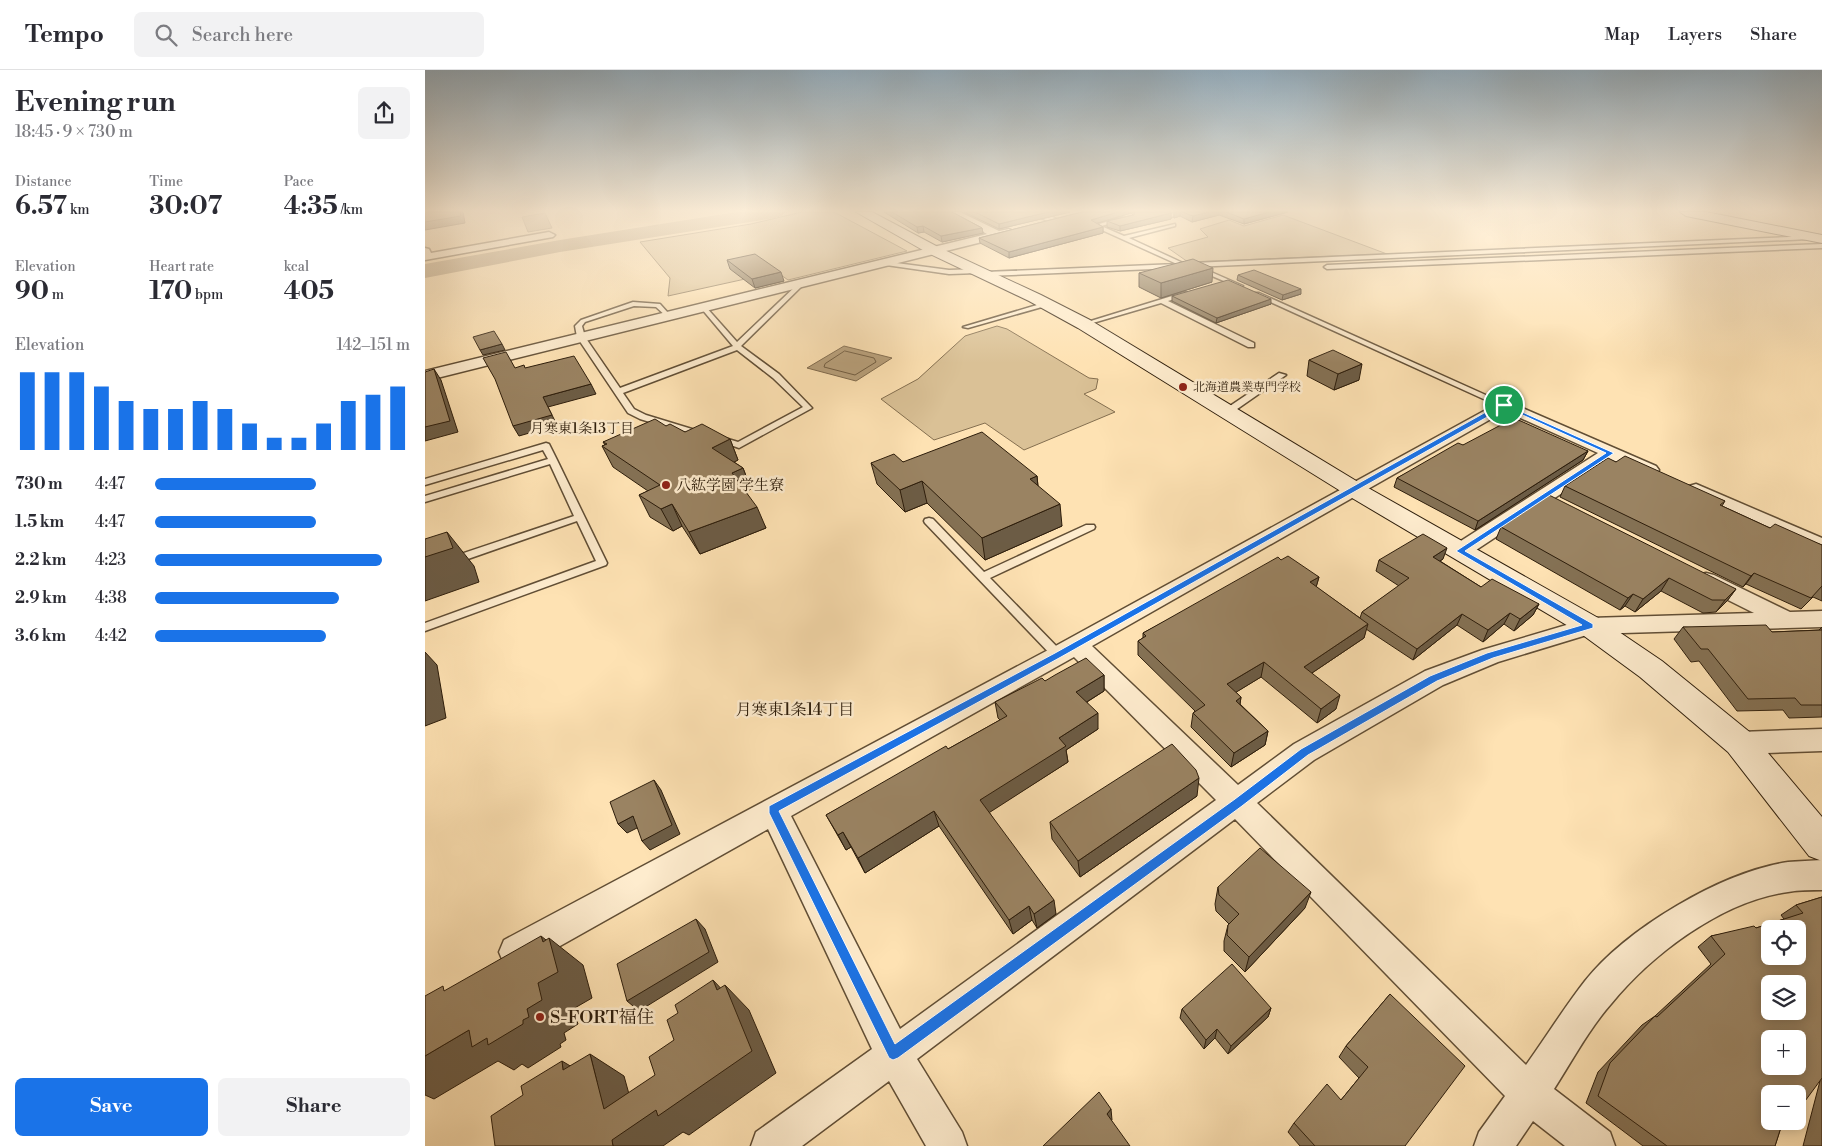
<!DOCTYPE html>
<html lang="en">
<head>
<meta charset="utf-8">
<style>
  body { margin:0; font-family:"Libre Bodoni","Noto Serif JP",serif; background:#f2f2f3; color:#2b2b33; height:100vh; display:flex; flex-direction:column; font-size:19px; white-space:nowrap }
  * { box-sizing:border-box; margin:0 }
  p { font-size:16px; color:#7c7c81 }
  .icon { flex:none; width:28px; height:28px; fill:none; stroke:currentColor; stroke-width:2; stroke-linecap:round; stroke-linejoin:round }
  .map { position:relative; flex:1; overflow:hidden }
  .side { display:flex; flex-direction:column; background:#fff; width:425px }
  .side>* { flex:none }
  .buttons { position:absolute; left:1336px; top:850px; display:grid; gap:10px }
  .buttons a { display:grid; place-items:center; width:45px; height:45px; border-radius:8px; background:#fff; box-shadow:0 2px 12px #0003; font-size:25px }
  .pin { position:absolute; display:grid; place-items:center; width:42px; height:42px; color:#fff; margin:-21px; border:2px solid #fff; border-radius:50%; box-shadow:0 1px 5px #0007 }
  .round { display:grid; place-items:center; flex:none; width:52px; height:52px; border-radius:8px; background:#f2f2f3 }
  .summary { display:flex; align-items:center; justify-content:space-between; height:85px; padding:0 15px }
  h1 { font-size:28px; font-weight:700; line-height:38px }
  .metrics { display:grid; grid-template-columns:repeat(3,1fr); gap:8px; height:85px; padding:5px 15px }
  .metrics div { display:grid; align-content:center }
  .metrics b { font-size:25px; font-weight:700 }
  .metrics small { font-size:14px; font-weight:400 }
  .metrics p { font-size:14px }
  .chart { height:140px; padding:10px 15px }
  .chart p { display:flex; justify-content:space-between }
  .chart svg { width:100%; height:90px; margin-top:5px; stroke:#1a73e8; stroke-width:6 }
  .primary-button { display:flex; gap:10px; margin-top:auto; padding:10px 15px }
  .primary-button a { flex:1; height:58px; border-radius:8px; background:#1a73e8; color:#fff; font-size:20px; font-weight:700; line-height:58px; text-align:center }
  .primary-button a+a { background:#f2f2f3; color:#2b2b33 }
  ul { padding:0 15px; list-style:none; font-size:16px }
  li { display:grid; grid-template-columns:80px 60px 1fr; align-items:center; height:38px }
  li i { height:12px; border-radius:6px; background:#1a73e8 }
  header { display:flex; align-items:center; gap:30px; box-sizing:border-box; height:70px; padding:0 25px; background:#fff; border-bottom:1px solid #e1e1e2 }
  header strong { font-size:24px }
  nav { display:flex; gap:28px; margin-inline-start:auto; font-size:18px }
  .search { width:350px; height:45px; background:#f2f2f3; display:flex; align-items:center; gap:12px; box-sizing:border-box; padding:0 18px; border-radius:8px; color:#7c7c81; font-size:19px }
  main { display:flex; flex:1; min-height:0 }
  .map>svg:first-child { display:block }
</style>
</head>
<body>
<header>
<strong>Tempo</strong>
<div class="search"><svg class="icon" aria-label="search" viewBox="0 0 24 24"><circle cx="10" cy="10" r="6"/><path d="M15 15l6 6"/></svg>Search here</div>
<nav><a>Map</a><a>Layers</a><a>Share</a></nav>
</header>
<main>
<section class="side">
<div class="summary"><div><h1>Evening run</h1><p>18:45 · 9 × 730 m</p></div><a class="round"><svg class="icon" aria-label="share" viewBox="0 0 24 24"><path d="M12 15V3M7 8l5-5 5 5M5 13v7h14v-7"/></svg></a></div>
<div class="metrics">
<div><p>Distance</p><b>6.57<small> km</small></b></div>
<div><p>Time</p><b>30:07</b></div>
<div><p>Pace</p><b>4:35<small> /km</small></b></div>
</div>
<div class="metrics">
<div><p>Elevation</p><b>90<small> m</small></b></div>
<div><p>Heart rate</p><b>170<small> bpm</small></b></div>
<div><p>kcal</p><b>405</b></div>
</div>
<div class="chart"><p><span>Elevation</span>142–151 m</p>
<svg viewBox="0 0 160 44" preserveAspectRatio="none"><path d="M5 44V6M15 44V6M25 44V6M35 44V13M45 44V20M55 44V24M65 44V24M75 44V20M85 44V24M95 44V31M105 44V38M115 44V38M125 44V31M135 44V20M145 44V17M155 44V13"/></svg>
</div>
<ul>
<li><b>730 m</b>4:47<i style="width:63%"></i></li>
<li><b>1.5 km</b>4:47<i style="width:63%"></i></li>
<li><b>2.2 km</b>4:23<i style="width:89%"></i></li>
<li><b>2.9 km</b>4:38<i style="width:72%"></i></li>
<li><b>3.6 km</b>4:42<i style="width:67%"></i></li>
</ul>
<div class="primary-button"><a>Save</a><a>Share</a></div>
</section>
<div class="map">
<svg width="1397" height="1076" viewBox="0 0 1397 1076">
  <rect width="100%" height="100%" fill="#fee2b3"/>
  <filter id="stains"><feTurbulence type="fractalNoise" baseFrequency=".004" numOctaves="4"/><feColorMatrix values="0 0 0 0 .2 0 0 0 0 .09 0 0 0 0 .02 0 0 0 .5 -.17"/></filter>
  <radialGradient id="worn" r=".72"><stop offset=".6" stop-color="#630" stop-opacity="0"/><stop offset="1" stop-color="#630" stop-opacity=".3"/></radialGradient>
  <!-- green -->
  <path fill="#dac196" stroke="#846f50" d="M377,142H409L482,181L363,210L352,202L243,226L245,208L215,172L326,154Z
    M858,145L962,184L763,192L743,178L783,167L775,159L804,150L819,156Z
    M572,256L582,259L664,308L673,309L671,319L659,324L690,342L599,380L560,353L509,370L456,329L493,309L540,266Z"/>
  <!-- water -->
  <path fill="#b79f7a" stroke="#806b4e" d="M120,143L127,158L103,162L97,147Z
    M419,276L467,288L431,311L382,298Z"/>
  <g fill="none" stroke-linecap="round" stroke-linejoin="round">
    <!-- shore -->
    <path stroke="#725e42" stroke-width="1" d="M420,281L449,288L451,292L430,305L399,297L400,294Z"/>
    <!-- river -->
    <path fill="#b79f7a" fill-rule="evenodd" d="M312,142H360L357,146L350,148L135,182L0,208V194L135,170Z"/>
    <!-- lane casing -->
    <g stroke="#614e35" stroke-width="3">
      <path id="lane" d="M751,142H760L746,147L743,145Z
        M697,147L699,150L676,156L699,166L750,154V156L704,168L758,193V195L752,198L560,206L557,204L560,202L752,194L668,156Z
        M1387,166L1385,169L768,197L765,195L768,193Z
        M1397,174V178L902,199L899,197L902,195Z
        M456,191L524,200L553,199L556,201L553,203L524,204L454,194L453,193Z
        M773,198H777L818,216L813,217L773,200Z
        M375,212L380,213L316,276L354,304L387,338L314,378L289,369L293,366L313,372L378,337L348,308L312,280L198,323L209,339L221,345L280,363L281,365L277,368L215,349L203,343L152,267L150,256L156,250L208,232L235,234L244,244V246L242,247L231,237L209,236L160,252L157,256L160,267L195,318L308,276L276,238V236H280L312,272Z
        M760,222L763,224L762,225L743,231L829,273V277H823L736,233L661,255L656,254Z
        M830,223H834L1083,335L1076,337L830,225Z
        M622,232L625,234L624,235L543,258L538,257Z
        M854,303L861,305L805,344H799V340Z
        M121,373L124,374L132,390L182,493L181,495L0,561V553L171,491L152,451L0,504V496L149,446L125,394L0,432V426L123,389L118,380L0,415V409Z
        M504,448L508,449L559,502L661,455H669L670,457L669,459L565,508L637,582L639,585L637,588H629L500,453L499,451L500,449Z"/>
    </g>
    <!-- street casing -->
    <g stroke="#614e35" stroke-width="3">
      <path id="street" d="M522,142H535L574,161L584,159L590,162L577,167L0,311V301L562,164Z
        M605,142H619L635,151L634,153H626Z
        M124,162L130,165L128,167L0,190V178L4,179L6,183Z
        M1079,330L1231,396L1234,400L1231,404L1225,405L1187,390L1042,486L1035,488L1028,486L1025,481L1028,476L1173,383L1080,341L667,576L813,715L869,674L1000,601L1057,580L1165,548L1329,543L1273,515L1270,510L1273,505L1281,503L1289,505L1365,542L1397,541V557L1165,564L1073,592L1018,615L889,690L832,733L1101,995C1121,967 1139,938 1160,911C1201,859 1296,802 1363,792C1374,791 1386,791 1397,790V820C1386,820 1374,820 1363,822C1297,831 1227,884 1186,934C1164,959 1147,991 1129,1019L1185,1062L1190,1076H1140L1108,1051L1091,1076H1049L1054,1062L1080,1026L810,749L492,989L537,1062L542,1076H501L464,1011L377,1076H326L331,1062L447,979L343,759L103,894L91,899L79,894L74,882L79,870L625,579ZM649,587L791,730L475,959L366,746Z
        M1271,414L1397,468V483L1264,424L1262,420L1264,416Z
        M1397,659V681L1315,684L1306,681L1302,673L1306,665L1315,662Z"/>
    </g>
    <!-- secondary casing -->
    <g stroke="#2d1d0b" stroke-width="2">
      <path id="secondary" d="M431,142H447L513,177L616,225L665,250L938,415L1175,549L1237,591L1327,664L1397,747V791L1384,786L1303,682L1215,607L1155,563L922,425L653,258L604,231L503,183Z
        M1255,142H1281L1397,165V173L1261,146Z"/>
    </g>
    <!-- lane -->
    <use href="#lane" fill="#feecce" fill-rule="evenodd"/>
    <!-- street -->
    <use href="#street" fill="#feecce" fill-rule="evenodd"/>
    <!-- secondary -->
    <use href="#secondary" fill="#feecce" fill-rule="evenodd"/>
  </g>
  <!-- wall -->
  <path fill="#847154" stroke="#2d1d0b" d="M459,142H527L557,158L558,163L517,172L499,162L493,163Z
    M539,142H645L574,159Z
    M657,142H746L745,143H746V149L695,161L682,157V151L708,145L706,143L672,153L678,157V163L584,188L555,173L554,168Z
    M751,142H863L819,154L794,145L767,152L755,146L749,148V143Z
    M302,190L359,211L330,218L305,199Z
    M714,203L787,212L736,228L714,217Z
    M813,205L876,224L857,230L812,210Z
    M747,226L846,234L791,253L747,231Z
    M884,290L934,310L909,320L882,306Z
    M241,356L260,362L305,369L313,390L309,392L318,398L326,419L321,422L341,458L275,484L257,456L248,461L225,447L214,425L223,421L188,397L177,376L180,375L178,372Z
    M1038,375L1163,381L1158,390L1050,460L969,417L972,408Z
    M478,392L612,406L613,416L637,456L560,490L502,433L480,442L452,414L446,393Z
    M1191,392L1300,431L1297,436L1345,458L1397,475V531L1388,527L1376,539L1321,514L1318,517L1135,427L1140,416Z
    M1076,457L1311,519L1302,531L1291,542L1278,543L1236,521L1210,542L1200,536L1195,540L1071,469Z
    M1018,489L1015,491L1056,517L1114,534L1108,545L1089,561L1079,554L1058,572L1032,555L988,590L941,559L939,568L887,603L911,639L892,653L836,607L811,622L816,627L815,634L843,661L840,675L806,697L766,657L768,643L770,641L713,585V571L718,568V563L856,490L894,507L891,517L935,548L937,542L974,516L951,501L954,490Z
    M1258,557L1347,562L1394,560L1397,557V647L1364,648L1358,640L1312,641L1274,591L1266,592L1249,569Z
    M679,605V621L662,632L673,659L641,680L643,692L564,742L631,844L612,858L607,850L588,864L514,756L440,803L426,777L421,780L401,745L523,679L575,650L573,648L570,632L620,611Z
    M772,726L655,807L627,769L625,752Z
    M793,817L880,838L820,902L799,881V871L803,855L804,854L791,841L790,834Z
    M1397,827V1076H1378L1395,1011L1372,1024L1345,1051H1363L1357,1054L1350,1076H1218L1161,1033L1173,1002L1217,955L1230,946L1286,894L1273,877L1286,866L1331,858L1359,849L1356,845L1371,835Z
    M965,924L980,1076H875L863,1062L869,1053L916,1030L934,1008L914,987L921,976Z
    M846,938L843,947L803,984L790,968L779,979L755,948L757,939Z"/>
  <!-- shaded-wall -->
  <path fill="#6c5c45" stroke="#2d1d0b" d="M35,142H38L40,153L0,160V152Z
    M623,142H645L574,159V154Z
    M693,142H706V143L666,155V150Z
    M752,142H755V146L749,148V143Z
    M784,142H794V145L767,152L768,146Z
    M844,142H863L819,154V149Z
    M746,143V149L695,161V156Z
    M498,156L499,162L493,163L492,157Z
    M678,157V163L584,188V182Z
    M557,158L558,163L517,172L516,166Z
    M788,198L787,212L736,228V213Z
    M356,202L359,211L330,218L327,209Z
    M876,219V224L857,230L858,225Z
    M846,229V234L791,253L792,248Z
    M77,274L80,280L58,285L55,280Z
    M937,294L934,310L909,320L913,304Z
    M9,299L16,310L33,362L0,371V357Z
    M166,314L171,324L123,337L132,355L94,366L88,356L118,327Z
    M305,369L313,390L296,399L287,378Z
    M1163,381L1158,390L1050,460L1053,451Z
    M318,398L326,419L316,425L307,403Z
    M612,406L614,428L605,409Z
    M497,411L502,433L480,442L475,420Z
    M247,434L257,456L248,461L236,439Z
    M635,434L637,456L560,490L557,468Z
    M332,437L341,458L275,484L264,462Z
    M22,462L49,496L54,512L0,531V487Z
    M1022,478L1018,489L1004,498L1008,487Z
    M1329,503L1321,514L1318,517L1326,506Z
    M894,507L890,521L885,512Z
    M1244,508L1236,521L1210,542L1218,529Z
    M1311,519L1302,531L1291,542L1300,530Z
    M1208,524L1200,536L1195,540L1203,528Z
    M1114,534L1108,545L1089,561L1095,549Z
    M1085,543L1079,554L1058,572L1063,560Z
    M1037,544L1032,555L988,590L992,579Z
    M943,554L939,568L875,611L879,597Z
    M0,582L12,595L21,648L0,656Z
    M839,592L836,607L800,629L802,614Z
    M679,605V621L652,638L651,622Z
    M915,625L911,639L892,653L896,639Z
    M816,627L814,641L811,631Z
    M673,643V659L641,680L643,692L559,746L555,730L634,668Z
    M843,661L840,675L806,697L809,683Z
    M774,708L772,726L655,807L653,791Z
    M229,710L236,720L255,764L225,780L217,771Z
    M509,741L514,756L440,803L433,788Z
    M208,746L216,756L202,763L193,754Z
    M418,762L426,777L421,780L413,765Z
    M886,822L880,838L820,902L824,887Z
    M629,830L631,844L612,858L609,844Z
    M604,836L607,850L588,864L584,850Z
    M271,849L280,859L293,892L214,941L202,931Z
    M116,866L125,873L124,868L158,895L167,928L148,939L153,954L139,963L141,970L135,974L136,977L103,998L97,994L89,1000L73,991L9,1029L0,1025V986L44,960L98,950L113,913L118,872Z
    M288,910L305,928L300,915L324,940L351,1003L264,1065L258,1062L238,1076H188L179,1039L138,1000L137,991L172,1012L165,984L199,1006L212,1053L292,920Z
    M846,938L843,947L803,984L806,976Z
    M792,959L790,968L779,979L781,970Z
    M686,1039L687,1050L682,1055V1044Z"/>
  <!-- building -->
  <path fill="#9a8362" stroke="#2d1d0b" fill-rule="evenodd" d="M0,142H35L36,146L0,152Z
    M467,142H527L557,158L516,166L498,156L492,157Z
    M550,142H623L574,154Z
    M657,142H693L666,150L678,157L584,182L554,168Z
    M710,142H745L746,143L695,156L682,151L709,145Z
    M757,142H784L768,146Z
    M801,142H844L819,149Z
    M330,184L356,202L327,209L302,190Z
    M768,189L788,198L736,213L714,203Z
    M829,200L876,219L858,225L813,205Z
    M803,210L846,229L792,248L747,226Z
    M69,261L77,274L55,280L48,267Z
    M908,280L937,294L913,304L884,290Z
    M81,282L90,298L99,295L100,298L149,286L166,314L118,327L127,345L88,356L70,309L58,288Z
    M9,299L25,351L0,357V302Z
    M1089,348L1163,381L1053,451L972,408L1033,373L1038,375Z
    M230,349L241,356L245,354L260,362L277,354L305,369L287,378L318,398L307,403L332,437L264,462L247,434L236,439L214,425L235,415L177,376L182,374L178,372Z
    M557,362L612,406L605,409L635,434L557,468L497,411L475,420L446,393L469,384L478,392Z
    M1200,386L1300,431L1295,435L1345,458L1350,454L1397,475V516L1386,528L1329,503L1326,506L1140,416L1183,388L1191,392Z
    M1124,425L1311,519L1300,530H1287L1244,508L1218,529L1208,524L1203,528L1076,457Z
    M22,462L28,478L0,487V469Z
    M998,464L1022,478L1008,487L1056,517L1067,509L1114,534L1095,549L1085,543L1063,560L1037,544L992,579L937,542L984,508L954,490Z
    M863,486L894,507L885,512L943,554L879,597L915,625L896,639L839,592L802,614L816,627L811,631L843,661L809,683L768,643L780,635L713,571L721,566L718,563L743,549L853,487L856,490Z
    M1341,555L1347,562L1397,560V635H1376L1370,628L1323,629L1283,579H1276L1258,557Z
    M661,588L679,605L651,622L673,643L634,668L641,676L555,730L629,830L609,844L604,836L584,850L509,741L433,788L418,762L413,765L401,745L521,676L523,679L582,646L570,632L617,608L620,611L630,605Z
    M747,674L771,700L774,708L653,791L625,752Z
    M229,710L247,755L217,771L208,746L193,754L185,732Z
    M835,778L886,822L824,887L802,865L803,855L814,844L794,825L793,817Z
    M1397,827V1008L1372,1042V1024H1345V1051H1358L1350,1076H1242L1173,1026L1185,993L1230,946L1232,947L1300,884L1286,866L1329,856L1331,858L1378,843L1371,835ZM1345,859H1372V886H1345ZM1345,914H1372V941H1345ZM1345,969H1372V996H1345Z
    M271,849L284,882L202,931L192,894Z
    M116,866L118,872L124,868L133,902L113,913L117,930L102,939L104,947L98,950V954L63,975L62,968L47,977L44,960L0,986V926L18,916L19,921Z
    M807,894L846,938L806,976L792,959L781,970L757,939Z
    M288,910L292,920L300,915L327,981L233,1046L231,1040L187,1070L188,1076H70L66,1046L98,1025L96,1016L137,991L138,1000L165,984L179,1039L230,1005L224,987L249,970L242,950L253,943L250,935Z
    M965,924L1040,996L980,1076H890L869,1053L902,1014L916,1030L943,997L921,976Z
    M674,1022L686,1039L682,1044L705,1076H618Z"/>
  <!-- sky -->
  <linearGradient id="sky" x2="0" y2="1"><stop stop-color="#94acbc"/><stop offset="0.48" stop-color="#fff2dd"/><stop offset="1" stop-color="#fff2dd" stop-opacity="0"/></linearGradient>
  <rect width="1397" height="293" fill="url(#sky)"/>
  <!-- route -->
  <path fill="#1a73e8" stroke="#fff" fill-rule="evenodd" d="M1077,333L1189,383L1040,481L1168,554V558L1068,588L1012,611L883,685L817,736L473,988L468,990L464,988L344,743V736L630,583ZM1080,337L1181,383L1031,481L1157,555L1062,583L1005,606L876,679L810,729L470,974L354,741L636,587Z"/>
  <!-- markers -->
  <g fill="#8f2418" stroke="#feecce" stroke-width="2">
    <circle cx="758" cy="317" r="5"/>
    <circle cx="241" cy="415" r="5"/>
    <circle cx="115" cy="947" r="5"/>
  </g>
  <g text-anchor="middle" stroke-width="5" stroke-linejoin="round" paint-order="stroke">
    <!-- far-poi labels -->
    <g font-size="12" fill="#2d1d0b" stroke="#feecce" text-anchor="start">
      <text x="768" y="321">北海道農業専門学校</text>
    </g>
    <!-- far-neighbourhood labels -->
    <g font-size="14" fill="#2d1d0b" stroke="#feecce">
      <text x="157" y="363">月寒東1条13丁目</text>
    </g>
    <!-- poi labels -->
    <g font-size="15" fill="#2d1d0b" stroke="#feecce" text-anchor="start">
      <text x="251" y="420">八紘学園 学生寮</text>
    </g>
    <!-- neighbourhood labels -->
    <g font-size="16" fill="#2d1d0b" stroke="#feecce">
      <text x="370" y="645">月寒東1条14丁目</text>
    </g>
    <!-- near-poi labels -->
    <g font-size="18" fill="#2d1d0b" stroke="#feecce" text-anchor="start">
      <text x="125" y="953">S-FORT福住</text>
    </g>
  </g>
  <rect width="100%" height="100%" filter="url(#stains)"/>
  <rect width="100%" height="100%" fill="url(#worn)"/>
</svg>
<div class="buttons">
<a><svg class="icon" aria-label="locate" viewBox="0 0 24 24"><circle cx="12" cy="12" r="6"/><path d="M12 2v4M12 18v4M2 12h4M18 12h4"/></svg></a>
<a><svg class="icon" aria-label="layers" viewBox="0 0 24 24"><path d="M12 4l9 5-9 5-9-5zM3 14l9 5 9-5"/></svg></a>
<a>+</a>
<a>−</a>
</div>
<div class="pin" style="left:1079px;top:335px;background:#1e9e55"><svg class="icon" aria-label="arrive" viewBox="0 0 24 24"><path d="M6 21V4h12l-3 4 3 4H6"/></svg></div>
</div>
</main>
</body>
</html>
